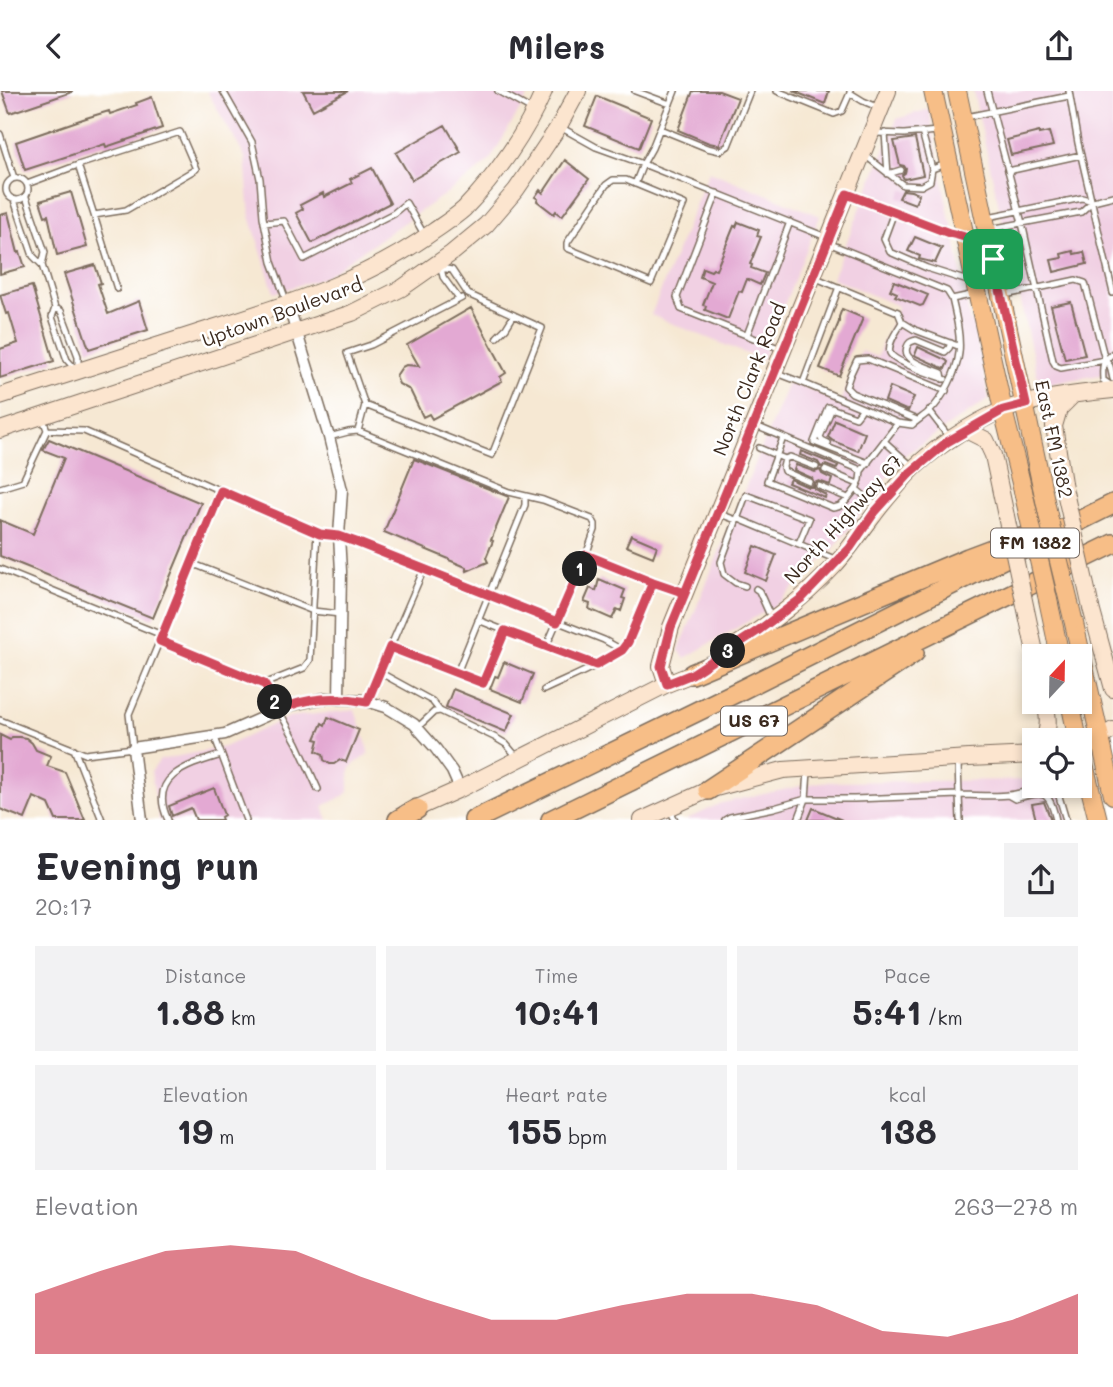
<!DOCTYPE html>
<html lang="en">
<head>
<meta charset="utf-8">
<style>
  body { margin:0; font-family:Mali,sans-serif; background:#f2f2f3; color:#2b2b33; height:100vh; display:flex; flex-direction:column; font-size:26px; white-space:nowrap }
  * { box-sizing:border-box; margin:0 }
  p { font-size:23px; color:#7c7c81 }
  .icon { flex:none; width:38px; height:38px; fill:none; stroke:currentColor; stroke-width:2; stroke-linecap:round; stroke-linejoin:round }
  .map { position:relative; height:729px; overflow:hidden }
  .drawer { display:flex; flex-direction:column; background:#fff; flex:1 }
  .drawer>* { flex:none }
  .needle { width:46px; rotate:22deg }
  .tools { position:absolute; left:1022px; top:553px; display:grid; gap:14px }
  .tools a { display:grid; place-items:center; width:70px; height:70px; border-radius:0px; background:#fff; box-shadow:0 4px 10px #0003; font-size:35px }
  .pin { position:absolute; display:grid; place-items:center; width:60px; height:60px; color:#fff; margin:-30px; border-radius:14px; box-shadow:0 4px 10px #0006 }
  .km { position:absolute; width:35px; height:35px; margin:-18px; border-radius:50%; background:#222; color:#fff; font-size:19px; line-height:35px; text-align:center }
  .round { display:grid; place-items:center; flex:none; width:74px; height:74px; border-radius:0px; background:#f2f2f3 }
  .head { display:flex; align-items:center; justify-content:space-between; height:119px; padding:0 35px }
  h1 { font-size:38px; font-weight:800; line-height:52px }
  .figures { display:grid; grid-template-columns:repeat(3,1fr); gap:10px; height:119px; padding:7px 35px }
  .figures div { display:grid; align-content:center; border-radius:0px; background:#f2f2f3; text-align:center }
  .figures b { font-size:35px; font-weight:800 }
  .figures small { font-size:19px; font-weight:400 }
  .figures p { font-size:19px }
  .chart { height:196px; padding:14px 35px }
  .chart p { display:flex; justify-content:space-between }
  .chart svg { width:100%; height:126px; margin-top:7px; fill:#d1495b; opacity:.7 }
  header { display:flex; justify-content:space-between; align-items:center; height:91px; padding:0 35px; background:#fff; font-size:32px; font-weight:800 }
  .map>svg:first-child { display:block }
</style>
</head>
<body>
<header><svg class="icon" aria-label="back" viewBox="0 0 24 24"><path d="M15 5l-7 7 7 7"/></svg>Milers<svg class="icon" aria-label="share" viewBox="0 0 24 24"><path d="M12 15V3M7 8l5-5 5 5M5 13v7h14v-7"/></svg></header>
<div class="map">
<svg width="1113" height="729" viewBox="0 0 1113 729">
  <rect width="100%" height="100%" fill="#fff"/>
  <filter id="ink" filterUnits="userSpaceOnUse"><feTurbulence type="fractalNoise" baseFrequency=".0143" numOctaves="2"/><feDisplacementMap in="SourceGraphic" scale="14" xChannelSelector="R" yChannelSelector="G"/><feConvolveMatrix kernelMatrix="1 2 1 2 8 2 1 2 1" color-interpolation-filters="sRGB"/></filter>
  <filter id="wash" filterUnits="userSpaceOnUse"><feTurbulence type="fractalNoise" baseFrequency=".00686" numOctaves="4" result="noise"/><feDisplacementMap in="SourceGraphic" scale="28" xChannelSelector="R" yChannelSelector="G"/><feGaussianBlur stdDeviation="1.57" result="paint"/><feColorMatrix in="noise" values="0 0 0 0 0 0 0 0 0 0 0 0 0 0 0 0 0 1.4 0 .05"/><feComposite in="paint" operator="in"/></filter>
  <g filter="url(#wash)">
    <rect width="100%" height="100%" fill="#f6e8d3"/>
    <!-- built -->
    <path fill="#f1d0e3" d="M207,0H531L490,69L470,86L324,186L274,202L250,125L245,66Z
      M973,0H1113V282L1045,293L1037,284Z
      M929,18L950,130L952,131L970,231H973L989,308L902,366L835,456L776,514L685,567L679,559L789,290L840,311L861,260L877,266L898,215L832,187L897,28Z
      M709,80L820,125L762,269L651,224Z
      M355,619L369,660L368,663L352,675L349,682V698L348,701L342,706L323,715L328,729H159L151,681L160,669L224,656L289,626Z
      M1034,689V695H1060L1065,703L1069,729H686L722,712L820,691Z"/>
    <g id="blocks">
      <!-- building -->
      <path fill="#e3a9d3" d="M2,0H72V1L10,22Z
        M303,0H348L313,19Z
        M693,0H719L738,7L719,54L709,52L678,39Z
        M793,0H829L825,13Z
        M597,5L651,27L639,57L585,35Z
        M152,6L162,37L106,56L105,53L25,79L16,51L86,27L109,20L110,23L137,14L136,12Z
        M445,34L461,61L412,89L396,62Z
        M1039,41V43L1049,41L1053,55L1011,64L1007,49Z
        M915,47L923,84L904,88L902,84L905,82L906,78L904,75L900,74L894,50Z
        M565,69L589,88L562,125L556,120L554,123L537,110L538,108L535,106L540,99L543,102Z
        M372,77L390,112L312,152L296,122L303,118L300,114L323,102L324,106L352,92L350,88Z
        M903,99L911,100L919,103L915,113L899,107Z
        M71,101L87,156L57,164L48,124L45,125L40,110Z
        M8,122L18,162L20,161L25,176L0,183V124Z
        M738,131L759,139L757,145L761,146L750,173L752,174L751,177L765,182L760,194L747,188L742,201L739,200L728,228L705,219L706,215L703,214L712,191L700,186L703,177L711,180L713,178L716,179L734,135L736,136Z
        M915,146L942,157L935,172L919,168L920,165L908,160Z
        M1073,160L1074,163L1084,161L1087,173L1054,181L1051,169L1062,167L1061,163Z
        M95,174L101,192L98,193L108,223L139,210L148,239L89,258L64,183Z
        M894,190L928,204L923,214L920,215L895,205L897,202L890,199Z
        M32,195L54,270L0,287V258L18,252L9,222L6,223L0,204Z
        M1071,211L1085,264L1065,268L1051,215Z
        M471,217L506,282L500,286L502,290L432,328L429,323L423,326L410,299L399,293L397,288L396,285L402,276L406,274L419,275L407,254Z
        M842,218L863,227L839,285L820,277L839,231V226Z
        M918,256L946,269L948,271L945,278L916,265L915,264Z
        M890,296L914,306L908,320L885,310Z
        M835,329L865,342L858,360L833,350L828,346Z
        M49,348L201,412L153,527L0,465V429L33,443L64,367L43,359Z
        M801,360L838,375L836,378L826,374L821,376L818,371L800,364Z
        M414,368L509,406L491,449L493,450L486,467L488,471L467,480L466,476L449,469V468L384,441Z
        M796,374L815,381L820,379L822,383L832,388L830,394L819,390L814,392V398L826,404L825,407L788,392L790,388L808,396H812L814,392L812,387L794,379Z
        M631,444L657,455L653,466L626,455Z
        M755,455L776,464L766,490L745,481Z
        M599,488L625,499L622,507L625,508L621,520L617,518L612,528L589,518L590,513L584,511L590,497L596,500Z
        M504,571L533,583L522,611L490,598L495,585L498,586Z
        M453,598L514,623L506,641L446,616Z
        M328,626L359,639L346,671L340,669L334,673H330L324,669L323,663L316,660L319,649L315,648L322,632L325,634Z
        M0,644L10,649L12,646H19L26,647L32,652L36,659L51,665L47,675L65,681L85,729H56L49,713L34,706L25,728L0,718Z
        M214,697L224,724L221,726L222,729H196L191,717L172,725L169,715Z
        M1044,711L1051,729H1036L1032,713Z
        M813,717L842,729H808Z"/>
    </g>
  </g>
  <g filter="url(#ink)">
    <use href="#blocks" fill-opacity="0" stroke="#7c6c5d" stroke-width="2"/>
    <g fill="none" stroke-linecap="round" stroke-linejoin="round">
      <!-- lane casing -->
      <g stroke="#7c6c5d" stroke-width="8">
        <path id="lane" d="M223,0L252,51L260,88L263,126L272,171L286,209
          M498,0L532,19
          M635,0L670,13
          M777,0L834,23L842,20L850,2
          M850,0V2L863,10L880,17
          M987,0L1022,132L1053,270L1056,275L1061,277L1105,269
          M1069,0L1078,52L1113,202
          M966,26L1069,5
          M562,37L596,56L643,73L652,57L675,0
          M660,38L707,57L720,60L728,55L750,0
          M922,41L932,78
          M875,42L904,43L938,40
          M885,42L888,83L901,79
          M0,43L14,87
          M866,65L903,94L921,95L930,90L932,78L946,73
          M1008,80L1081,64
          M6 98a11 11 0 1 1 22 0a11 11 0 1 1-22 0Z
          M613,89H626L684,113L651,192L567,157V152L606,94Z
          M27,93L78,74L180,41L196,78L126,119L94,124L78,74
          M635,93L643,73L826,146
          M717,102L677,206L681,218L781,258
          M850,104L949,143L962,144
          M26,106L45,161L42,174
          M14,109L33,165L42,174L55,217L61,220L78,265V276
          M894,121L884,148L890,161L927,177L971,191
          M94,124L117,198
          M988,126L1082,107L1093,110L1113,105
          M264,132L284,130L304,168L394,122L406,112L425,145
          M990,138L1081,121L1093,110
          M828,152L947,200L952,208L975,203
          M816,187L898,221L902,231L915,239L958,255
          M839,196L803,292L898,332
          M1005,204L1076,189L1085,192L1105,269L1110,275L1113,288
          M55,217L52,226L67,269L75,278
          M902,231C898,239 887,252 890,262C894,271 934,284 945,288
          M747,244L790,131
          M497,246L506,237L514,224
          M777,282L803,292
          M943,288L942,282C932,277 901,271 907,256C909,251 910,251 916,249L945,261L949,257L951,252
          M1110,297L1109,293L1103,289C1102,274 1102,272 1113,262
          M365,314L492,364L542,237L468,203L452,179L441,177L443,186L459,208
          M862,317L860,321L856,326L828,316L814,351L868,372
          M929,320L949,346
          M43,328L47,339L84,340L221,400
          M917,329L852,302L846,296L850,284L857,269L868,268L946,300
          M756,335L856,377L861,380
          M358,340L365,314L347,262L371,254L462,207
          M329,346L348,341L358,340L509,401L543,409L592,428L595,433V439L586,464L546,556
          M783,347L767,390L833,417C844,416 849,406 856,398
          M884,350L913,376
          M828,352L822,349L820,346L832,317
          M759,357L785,368L790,366L816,376
          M785,368L783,376L784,380L809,391
          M825,379L858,393
          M819,395L848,407
          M0,397L23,390L47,339
          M878,416L856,398L860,389L861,380L898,332L912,334C918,329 924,325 930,320C943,307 957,281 959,262C961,245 956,225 952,208
          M720,423L736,429L739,428L837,469
          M586,464L653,491L682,501
          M191,472L313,520L340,523
          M0,478L162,544L129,623L133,657L85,663L0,629
          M745,495L736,492L724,483L721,471L746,404L809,428L799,452
          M756,498L759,500L772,529
          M478,529L546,556L596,574
          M162,544L221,400L320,443L339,445L356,451L604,549L622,559
          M160,550L264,593L297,652L318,698
          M390,556L483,592L505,540
          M379,581L432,610L440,620
          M457,582L525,414V405
          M264,593L304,577L310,569L317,441
          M544,599C568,587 612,571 628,551L653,491
          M367,610L424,478
          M417,637L434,621L440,620L496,647L506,653L517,666
          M214,644L246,729
          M74,658L102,729
          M1008,704L1015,708C1044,699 1049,699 1056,729
          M670,719L675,729
          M168,729C147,685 188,674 221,664
          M725,729L730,726L774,717L806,708L808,680
          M798,729L806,708H854L959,704L958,671
          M960,729L959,704C975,704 993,706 1009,704C1025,702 1041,695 1058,702L1066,729"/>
      </g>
      <!-- street casing -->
      <g stroke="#7c6c5d" stroke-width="13">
        <path id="street" d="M288,213L329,346L342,399L339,445L341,480L339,608
          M142,729L133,657L225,643L288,615L325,607L363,609L386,616L414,633L436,658L452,680L460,698"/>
      </g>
      <!-- secondary casing -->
      <g stroke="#7c6c5d" stroke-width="18">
        <path id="secondary" d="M0,305C66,284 131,263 197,242C279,216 364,191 434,140C444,133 455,126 464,118C496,85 526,42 544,0
          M0,339L352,222L402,197L452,162L486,134L516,99L531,77L559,35L578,0
          M966,339L986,349L993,364L1006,425
          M1063,392L1054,335L1059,318L1072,305
          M1091,517L1113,598
          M1032,547L1036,565
          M721,564C762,538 801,511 834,475C848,460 860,442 873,425C883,411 895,398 907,384C929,360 973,331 1003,319C1033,308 1081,302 1113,299
          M667,593L661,575L671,536L888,0
          M1043,649C1050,637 1048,624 1045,611
          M1080,658L1113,639
          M406,722L460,698L667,593L692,583L700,578
          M642,729L708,699L783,679L969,667L1034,664"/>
      </g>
      <!-- primary casing -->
      <g stroke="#7c6c5d" stroke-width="20">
        <path id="primary" d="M933,0L1003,319L1023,400
          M957,0L1050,433
          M1047,504L1060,565
          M1073,528L1113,704
          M1070,611L1078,649
          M1080,658L1098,729"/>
      </g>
      <!-- highway casing -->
      <g stroke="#7c6c5d" stroke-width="22">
        <path id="highway" d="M692,583L968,467L1021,447
          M708,699L914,562
          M398,729L417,718
          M474,729L737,601L1113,413
          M551,729L1113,453"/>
      </g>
      <!-- lane -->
      <use href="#lane" stroke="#fff" stroke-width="5"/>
      <!-- street -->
      <use href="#street" stroke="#fff" stroke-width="10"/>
      <!-- secondary -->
      <use href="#secondary" stroke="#fce5cf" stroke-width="16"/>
      <!-- primary -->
      <use href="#primary" stroke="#f7be87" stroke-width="18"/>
      <!-- highway -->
      <use href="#highway" stroke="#f7be87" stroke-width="19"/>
      <!-- secondary-bridge casing -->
      <g stroke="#7c6c5d" stroke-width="18" stroke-linecap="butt">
        <path id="secondary-bridge" d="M1063,392L1091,517
          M1006,425L1032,547"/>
      </g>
      <!-- primary-bridge casing -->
      <g stroke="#7c6c5d" stroke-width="20" stroke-linecap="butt">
        <path id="primary-bridge" d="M1023,400L1047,504
          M1050,433L1073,528"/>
      </g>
      <!-- secondary-bridge -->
      <use href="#secondary-bridge" stroke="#fce5cf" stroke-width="16"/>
      <!-- primary-bridge -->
      <use href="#primary-bridge" stroke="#f7be87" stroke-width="18"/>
    </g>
  </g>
  <g fill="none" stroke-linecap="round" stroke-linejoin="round" filter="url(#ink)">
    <!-- route casing -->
    <g stroke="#fff" stroke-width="14">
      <path id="route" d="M993,168C978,152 971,146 949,142L847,103L685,502L653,491L586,464L557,531L356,451L339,445L320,443L221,400L160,550L264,593L280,619C305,606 339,605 367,611L390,556L483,592L505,540L596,574L622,559L628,551L653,491L685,502L671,536L661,575L667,593L692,583L759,539L802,507L850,457L874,422L910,382L947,351L1003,319L1026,313L993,168"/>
    </g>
    <!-- route -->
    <use href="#route" stroke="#d1495b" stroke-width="9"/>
  </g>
  <g text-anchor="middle" stroke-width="5" stroke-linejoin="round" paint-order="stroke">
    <!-- shield labels -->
    <g fill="#fff" stroke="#766a62" stroke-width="2">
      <rect x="991" y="437.5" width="88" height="29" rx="5"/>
      <rect x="721" y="615.5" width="66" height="29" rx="5"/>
    </g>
    <g font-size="18" font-weight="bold" fill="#3b2a1e">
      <text x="1035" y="458">FM 1382</text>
      <text x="754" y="636">US 67</text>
    </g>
    <!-- street labels -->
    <g font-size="19" fill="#3b2a1e" stroke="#fff">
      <text transform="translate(282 221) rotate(-20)" y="7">Uptown Boulevard</text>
      <text transform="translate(749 288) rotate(-68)" y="7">North Clark Road</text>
      <text transform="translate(1054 348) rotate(78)" y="7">East FM 1382</text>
      <text transform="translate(843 428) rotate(-48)" y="7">North Highway 67</text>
    </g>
  </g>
</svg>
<div class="tools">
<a><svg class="needle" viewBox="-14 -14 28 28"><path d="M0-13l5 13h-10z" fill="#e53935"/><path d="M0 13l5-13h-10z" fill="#7c7c81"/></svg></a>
<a><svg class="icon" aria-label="locate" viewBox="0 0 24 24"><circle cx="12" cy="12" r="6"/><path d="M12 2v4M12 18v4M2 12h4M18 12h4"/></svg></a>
</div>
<div class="pin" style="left:993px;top:168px;background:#1e9e55"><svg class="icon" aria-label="arrive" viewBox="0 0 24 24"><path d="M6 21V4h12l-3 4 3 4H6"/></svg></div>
<b class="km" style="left:580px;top:478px">1</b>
<b class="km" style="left:275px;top:611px">2</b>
<b class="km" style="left:728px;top:560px">3</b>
</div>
<section class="drawer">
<div class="head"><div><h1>Evening run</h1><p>20:17</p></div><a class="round"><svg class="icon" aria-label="share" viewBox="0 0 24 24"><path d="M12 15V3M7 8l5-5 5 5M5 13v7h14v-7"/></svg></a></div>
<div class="figures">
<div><p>Distance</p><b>1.88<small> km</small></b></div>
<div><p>Time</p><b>10:41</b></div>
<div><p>Pace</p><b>5:41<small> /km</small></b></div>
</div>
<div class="figures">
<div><p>Elevation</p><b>19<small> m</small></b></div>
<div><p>Heart rate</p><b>155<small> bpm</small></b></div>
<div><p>kcal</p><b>138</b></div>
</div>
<div class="chart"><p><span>Elevation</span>263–278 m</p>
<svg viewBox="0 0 160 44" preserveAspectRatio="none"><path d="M0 44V23L10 15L20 8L30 6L40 8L50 17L60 25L70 32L80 32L90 27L100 23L110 23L120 27L130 36L140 38L150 32L160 23V44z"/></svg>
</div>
</section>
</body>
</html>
